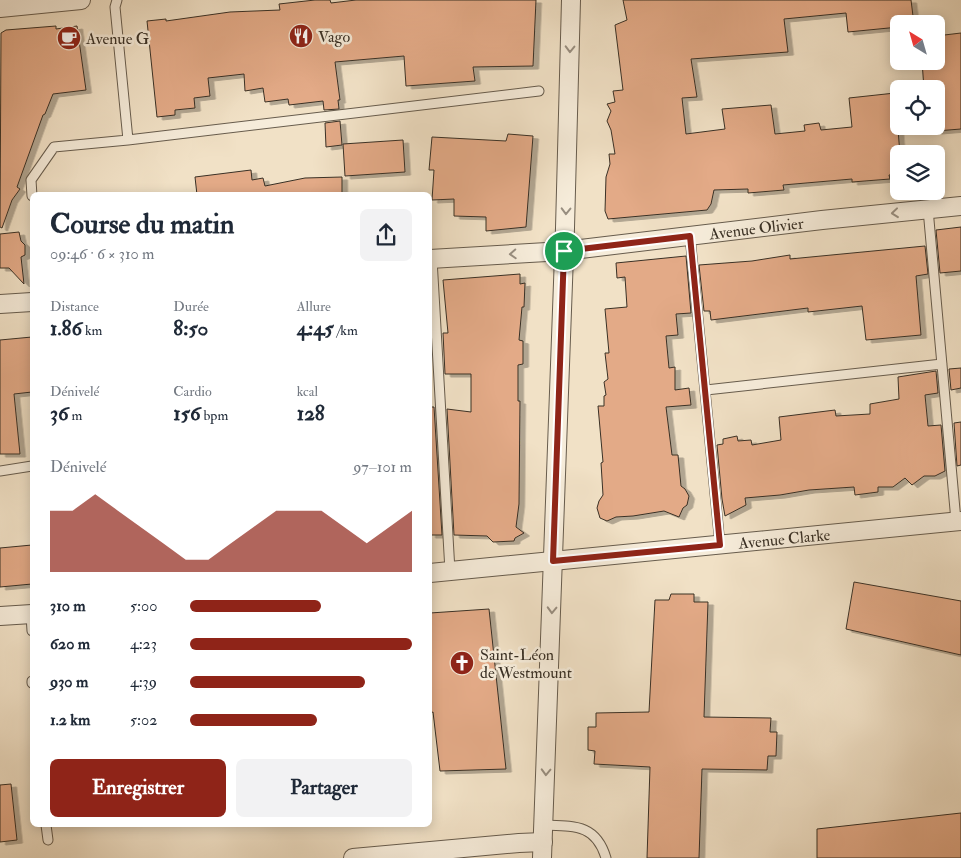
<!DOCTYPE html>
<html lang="fr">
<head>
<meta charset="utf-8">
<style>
  body { margin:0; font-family:"IM FELL Double Pica",serif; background:#f2f2f3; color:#1f2937; height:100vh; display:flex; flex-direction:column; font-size:19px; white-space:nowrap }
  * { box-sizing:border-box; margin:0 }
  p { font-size:16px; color:#747a83 }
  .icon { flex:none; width:28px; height:28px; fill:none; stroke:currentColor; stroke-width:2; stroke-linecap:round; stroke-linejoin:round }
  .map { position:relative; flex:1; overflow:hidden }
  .sheet { position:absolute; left:30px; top:192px; width:402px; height:635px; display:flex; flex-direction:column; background:#fff; border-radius:8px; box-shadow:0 2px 12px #0003 }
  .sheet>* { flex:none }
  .needle { width:32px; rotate:323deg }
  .tools { position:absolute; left:890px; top:15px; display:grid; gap:10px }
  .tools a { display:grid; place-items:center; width:55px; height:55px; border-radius:8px; background:#fff; box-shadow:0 2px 12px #0003; font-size:25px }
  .pin { position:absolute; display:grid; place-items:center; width:42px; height:42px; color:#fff; margin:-21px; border:2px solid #fff; border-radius:50%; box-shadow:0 1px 5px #0007 }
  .round { display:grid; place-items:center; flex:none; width:52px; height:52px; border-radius:8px; background:#f2f2f3 }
  .headline { display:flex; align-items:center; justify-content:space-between; height:85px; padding:0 20px }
  h1 { font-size:28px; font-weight:700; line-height:38px }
  .figures { display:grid; grid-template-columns:repeat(3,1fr); gap:8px; height:85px; padding:5px 20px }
  .figures div { display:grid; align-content:center }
  .figures b { font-size:21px; font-weight:700 }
  .figures small { font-size:14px; font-weight:400 }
  .figures p { font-size:14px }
  .chart { height:140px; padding:10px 20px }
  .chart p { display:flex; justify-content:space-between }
  .chart svg { width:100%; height:90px; margin-top:5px; fill:#8f2418; opacity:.7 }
  .cta { display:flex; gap:10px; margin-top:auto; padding:10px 20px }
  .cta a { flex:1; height:58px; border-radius:8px; background:#8f2418; color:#fff; font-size:20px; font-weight:700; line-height:58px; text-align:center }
  .cta a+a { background:#f2f2f3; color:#1f2937 }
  ul { padding:0 20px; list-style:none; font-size:16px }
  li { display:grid; grid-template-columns:80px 60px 1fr; align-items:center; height:38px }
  li i { height:12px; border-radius:6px; background:#8f2418 }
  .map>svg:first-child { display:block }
</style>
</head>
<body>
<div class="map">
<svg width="961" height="858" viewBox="0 0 961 858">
  <defs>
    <filter id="shadow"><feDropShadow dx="5.5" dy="3" stdDeviation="0" flood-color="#0004"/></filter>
  </defs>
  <rect width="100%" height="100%" fill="#f1e1c6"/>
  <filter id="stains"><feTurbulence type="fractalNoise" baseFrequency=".004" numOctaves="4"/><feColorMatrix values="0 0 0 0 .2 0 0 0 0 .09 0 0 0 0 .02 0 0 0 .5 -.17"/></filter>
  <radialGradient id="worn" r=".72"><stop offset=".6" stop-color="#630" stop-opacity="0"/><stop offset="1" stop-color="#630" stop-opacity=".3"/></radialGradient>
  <!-- building -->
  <path fill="#e3aa87" stroke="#393025" filter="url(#shadow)" d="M315,0H330L331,3L356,0H536L533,66L473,67L475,81L406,86L404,56L335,62L340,100H338L339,109L324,110L323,101L289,105L288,99L265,102L263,88L245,91L244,74L208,78L210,96L194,98L195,108L175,110V115L157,117L147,21L166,19V21L230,12L280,10L279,4Z
    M623,0H911L914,24H899V27L848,32L846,13L784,19L788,52L691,59L697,97L682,98L686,134L725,129L722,109L771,105L775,134L805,131L804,125L819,123L821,130L852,127L849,98L895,93L900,154L899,174L889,175L890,179L852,182V179L783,185L784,190L748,193V189L714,190L711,204L707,210L608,219L605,211L606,177L610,164L609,154H615L611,130L607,121L611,111L607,104L615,102L613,91L623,90L615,25L627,20Z
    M56,26V29L77,26L86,90L53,94L45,114L43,115L17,187L20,189L12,200L2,228L0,227L1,33L6,30Z
    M961,33V129L936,131V89H924L922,61H936V36Z
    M340,121L342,145L326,147L325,123Z
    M508,134L533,136L526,227L486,231V217L454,216V199L432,200L434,170H429L432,137L506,141Z
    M403,140L405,172L345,176L343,144Z
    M251,170L252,180L263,178L265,186L305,178L342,177V195H197L195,177Z
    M961,227V271L940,273L936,230Z
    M19,232L21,241L25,245V255L21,257L24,284L9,268H0V234Z
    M925,246L928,274L916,276L921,335L866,340L862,306L808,312V308L711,320L710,311H704L699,265L752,261L790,255V259Z
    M686,256L691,313L676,314L678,335L666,336L669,368L675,367V390L689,388L691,405L666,407L672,455H678L681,486L685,489L689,496L687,505L683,508L679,517L664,511L633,516L616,517L607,521L600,518L597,508L599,501L603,495L601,463L603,462L598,406H604V396L606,395L604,382L608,379L605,353H609L605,309L627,307L625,277L617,278L616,263Z
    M520,274V284L525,283L524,307H522L519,340L523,341V364L518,365V401H520L519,504L516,527L524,533L515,538L514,541L493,542L487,536L454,535L447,409L471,412V374H445L443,333H448L443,280Z
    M32,337V392L14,394L20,454H0V340Z
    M961,368V388L951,390L949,369Z
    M936,371L938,393L925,395L928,426L941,425L945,471L935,476H924L912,485L905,478L893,487H878V492L855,495L854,487L809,490L780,495L745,498L746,505L725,516L722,499L717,445L723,444V439L737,436L738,441L751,440L752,445L781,440L779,417L835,410L836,416L870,414V404L899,399L898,377Z
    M430,407H434L442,535H430Z
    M961,422V465L957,466L954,423Z
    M32,545V584L0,587V548Z
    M854,582L961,601V655L846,629Z
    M671,594H694V602H708L704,717L771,718L770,732H777L776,756H768L767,770L702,769L699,858H647L650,767L594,764L595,751L588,750V727H596V713L649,712L655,600H669Z
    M489,609L506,769L440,771L433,712L430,713V613Z
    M11,784L17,840L0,842V785Z
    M961,813V858H817V829Z"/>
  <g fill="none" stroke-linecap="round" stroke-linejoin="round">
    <!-- service casing -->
    <g stroke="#675c4d" stroke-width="11">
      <path id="service" d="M117,0L115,7L128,140
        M32,196L31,180L54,147L128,140L539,91
        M928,209L956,521
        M690,236L720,545
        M432,259L450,571
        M706,390L942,364
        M0,471L32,466
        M31,614L32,631
        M32,681V683
        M46,825L48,840
        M544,825C574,826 596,824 606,858"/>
    </g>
    <!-- minor casing -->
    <g stroke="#675c4d" stroke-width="20">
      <g id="minor">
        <path d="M0,8L81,0"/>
        <path id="s1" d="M430,259L564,251L822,220L961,206"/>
        <path d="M0,304L32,302"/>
        <path id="s2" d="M430,573L961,521"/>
        <path d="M0,616L32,614"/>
        <path d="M353,858L519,843L543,842"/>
        <path d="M542,858L565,228L571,0"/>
      </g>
    </g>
    <!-- service -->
    <use href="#service" stroke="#f6ecda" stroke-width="9"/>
    <!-- minor -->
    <use href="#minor" stroke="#f6ecda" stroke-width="18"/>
  </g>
  <!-- one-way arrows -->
  <defs><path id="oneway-chevron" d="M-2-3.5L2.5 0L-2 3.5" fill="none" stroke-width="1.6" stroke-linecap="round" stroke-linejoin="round" transform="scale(1.25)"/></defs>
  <g stroke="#988e80">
    <use href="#oneway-chevron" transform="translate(570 49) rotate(91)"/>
    <use href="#oneway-chevron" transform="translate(566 211) rotate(91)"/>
    <use href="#oneway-chevron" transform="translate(895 213) rotate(174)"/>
    <use href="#oneway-chevron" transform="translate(513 254) rotate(177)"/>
    <use href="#oneway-chevron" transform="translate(552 610) rotate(92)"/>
    <use href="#oneway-chevron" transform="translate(546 772) rotate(92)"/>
  </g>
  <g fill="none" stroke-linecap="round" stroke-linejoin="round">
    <!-- route casing -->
    <g stroke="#fff" stroke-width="10">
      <path id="route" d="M690,236L720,545L553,561L564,251Z"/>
    </g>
    <!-- route -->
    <use href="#route" stroke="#8f2418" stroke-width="6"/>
  </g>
  <!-- icons -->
  <defs>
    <g id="restaurant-disc" transform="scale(1.25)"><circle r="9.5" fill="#8f2418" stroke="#f6ecda"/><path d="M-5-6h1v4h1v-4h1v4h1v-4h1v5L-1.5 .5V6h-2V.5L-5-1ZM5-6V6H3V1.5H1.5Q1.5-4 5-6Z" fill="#fff"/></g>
    <g id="cafe-disc" transform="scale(1.25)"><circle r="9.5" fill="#8f2418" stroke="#f6ecda"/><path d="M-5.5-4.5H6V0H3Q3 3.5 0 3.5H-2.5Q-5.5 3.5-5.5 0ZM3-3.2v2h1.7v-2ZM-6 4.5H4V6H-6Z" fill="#fff"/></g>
    <g id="church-disc" transform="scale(1.25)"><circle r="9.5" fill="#8f2418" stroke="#f6ecda"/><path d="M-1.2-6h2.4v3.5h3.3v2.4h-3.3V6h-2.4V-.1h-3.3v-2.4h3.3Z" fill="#fff"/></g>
  </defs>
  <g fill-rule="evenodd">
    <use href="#restaurant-disc" x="301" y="36"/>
    <use href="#cafe-disc" x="69" y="38"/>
    <use href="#church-disc" x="462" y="663"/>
  </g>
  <g text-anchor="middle" stroke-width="5" stroke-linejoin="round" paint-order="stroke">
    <!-- poi labels -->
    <g font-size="16" fill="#393025" stroke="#f6ecda" text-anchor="start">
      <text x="318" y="42">Vago</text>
      <text x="86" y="44">Avenue G</text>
      <text x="480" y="660">Saint-Léon<tspan x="480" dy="18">de Westmount</tspan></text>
    </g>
    <!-- street labels -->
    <g font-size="16" fill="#393025" stroke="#f6ecda">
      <text dy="6" stroke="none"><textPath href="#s1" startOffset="328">Avenue Olivier</textPath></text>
      <text dy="6" stroke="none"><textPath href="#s2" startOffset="356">Avenue Clarke</textPath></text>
    </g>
  </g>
  <rect width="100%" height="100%" filter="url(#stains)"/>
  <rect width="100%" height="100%" fill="url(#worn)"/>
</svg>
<div class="tools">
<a><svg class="needle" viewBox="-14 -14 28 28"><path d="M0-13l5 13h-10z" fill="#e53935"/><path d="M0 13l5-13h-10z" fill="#747a83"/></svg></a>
<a><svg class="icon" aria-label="locate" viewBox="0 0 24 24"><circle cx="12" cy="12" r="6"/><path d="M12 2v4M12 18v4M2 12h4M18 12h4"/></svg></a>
<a><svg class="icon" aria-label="layers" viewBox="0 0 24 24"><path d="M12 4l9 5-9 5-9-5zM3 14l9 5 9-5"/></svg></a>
</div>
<div class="pin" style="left:564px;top:251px;background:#1e9e55"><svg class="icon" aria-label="arrive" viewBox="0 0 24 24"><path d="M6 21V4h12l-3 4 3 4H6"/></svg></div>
<section class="sheet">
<div class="headline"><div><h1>Course du matin</h1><p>09:46 · 6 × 310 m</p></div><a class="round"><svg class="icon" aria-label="share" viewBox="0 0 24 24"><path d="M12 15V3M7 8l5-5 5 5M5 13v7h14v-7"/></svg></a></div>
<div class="figures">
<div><p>Distance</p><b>1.86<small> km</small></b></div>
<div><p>Durée</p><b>8:50</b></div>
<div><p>Allure</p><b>4:45<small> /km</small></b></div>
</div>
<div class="figures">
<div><p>Dénivelé</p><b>36<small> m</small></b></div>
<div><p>Cardio</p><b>156<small> bpm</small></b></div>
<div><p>kcal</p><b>128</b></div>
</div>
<div class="chart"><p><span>Dénivelé</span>97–101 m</p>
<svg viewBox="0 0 160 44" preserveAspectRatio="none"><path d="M0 44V14L10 14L20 6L30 14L40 22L50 30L60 38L70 38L80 30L90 22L100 14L110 14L120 14L130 22L140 30L150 22L160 14V44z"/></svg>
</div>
<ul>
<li><b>310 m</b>5:00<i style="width:59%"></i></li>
<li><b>620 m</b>4:23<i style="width:100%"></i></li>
<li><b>930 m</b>4:39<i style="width:79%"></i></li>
<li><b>1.2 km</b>5:02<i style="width:57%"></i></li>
</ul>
<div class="cta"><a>Enregistrer</a><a>Partager</a></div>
</section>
</div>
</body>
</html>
